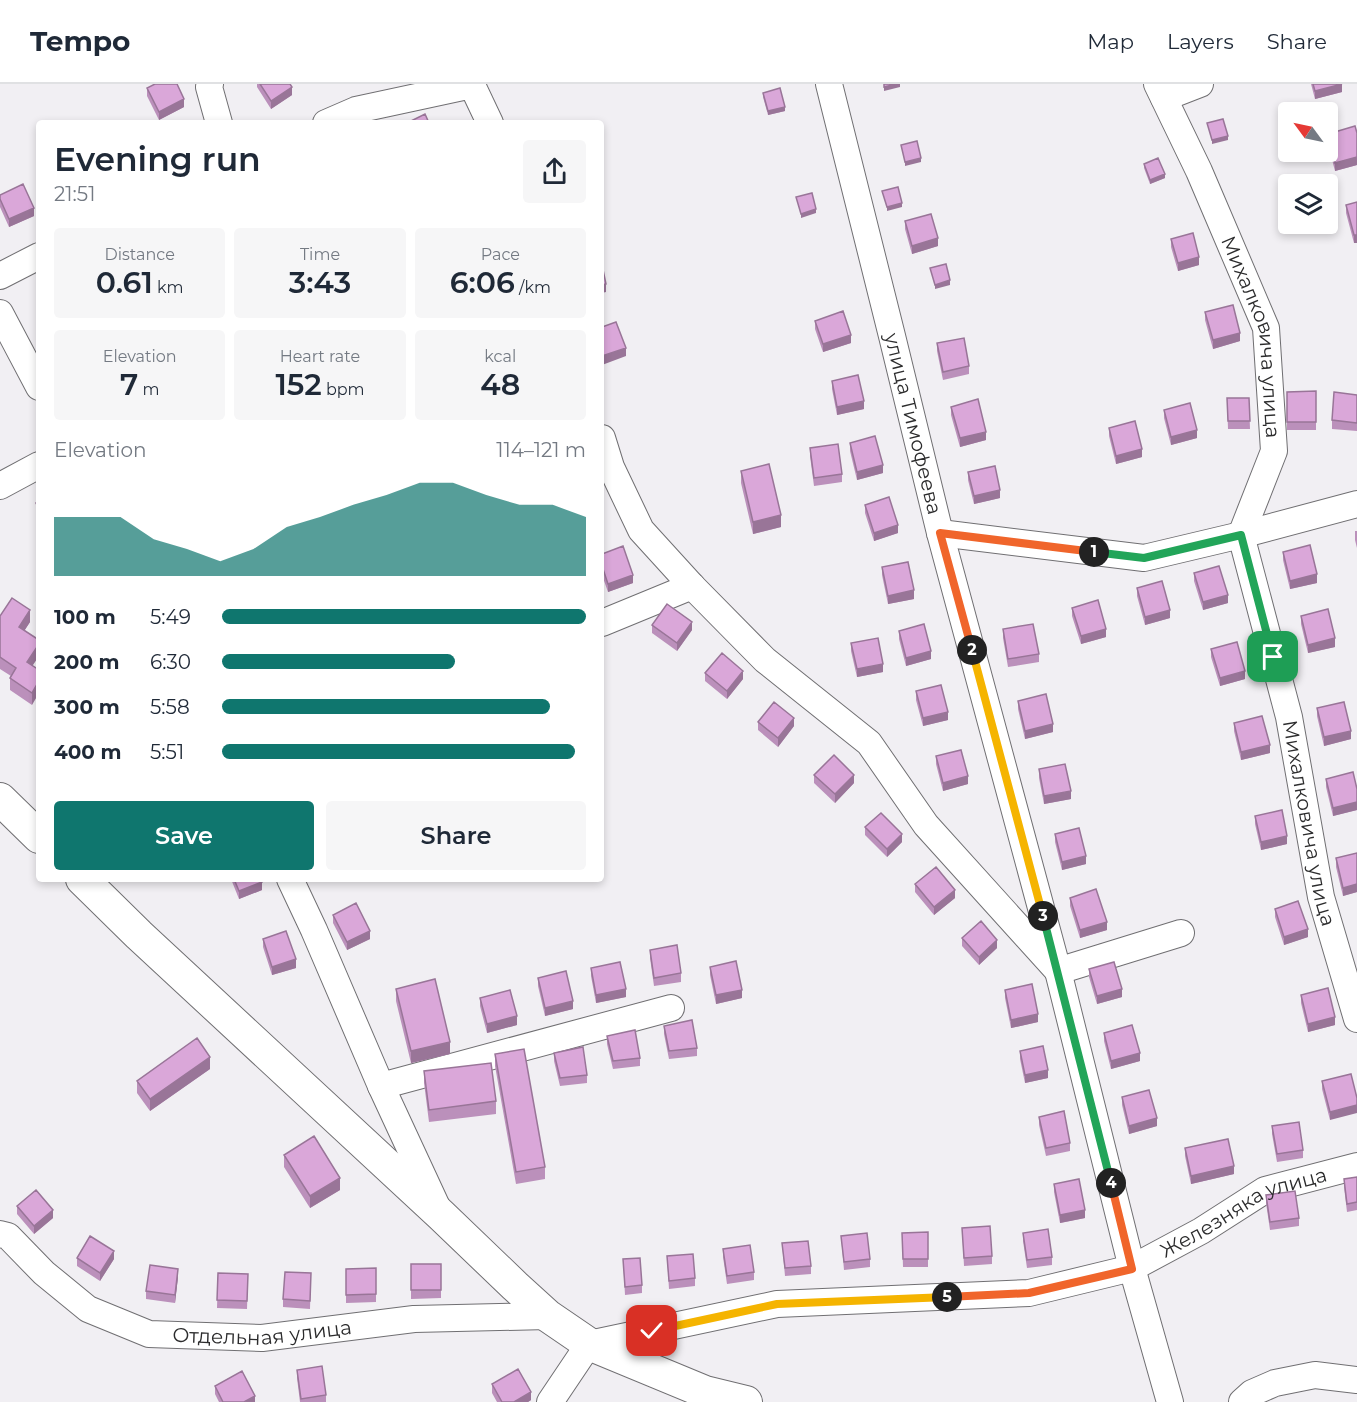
<!DOCTYPE html>
<html lang="en">
<head>
<meta charset="utf-8">
<style>
  body { margin:0; font-family:Montserrat,sans-serif; background:#f6f6f7; color:#1f2937; height:100vh; display:flex; flex-direction:column; font-size:22px; white-space:nowrap }
  * { box-sizing:border-box; margin:0 }
  p { font-size:20px; color:#747a83 }
  .icon { flex:none; width:33px; height:33px; fill:none; stroke:currentColor; stroke-width:2; stroke-linecap:round; stroke-linejoin:round }
  .map { position:relative; flex:1; overflow:hidden }
  .sheet { position:absolute; left:36px; top:36px; width:568px; height:762px; display:flex; flex-direction:column; background:#fff; border-radius:6px; box-shadow:0 3px 9px #0003 }
  .sheet>* { flex:none }
  .needle { width:39px; rotate:303deg }
  .controls { position:absolute; left:1278px; top:18px; display:grid; gap:12px }
  .controls a { display:grid; place-items:center; width:60px; height:60px; border-radius:6px; background:#fff; box-shadow:0 3px 9px #0003; font-size:30px }
  .pin { position:absolute; display:grid; place-items:center; width:51px; height:51px; color:#fff; margin:-26px; border-radius:12px; box-shadow:0 3px 9px #0006 }
  .km { position:absolute; width:30px; height:30px; margin:-15px; border-radius:50%; background:#222; color:#fff; font-size:16px; line-height:30px; text-align:center }
  .round { display:grid; place-items:center; flex:none; width:63px; height:63px; border-radius:6px; background:#f6f6f7 }
  .headline { display:flex; align-items:center; justify-content:space-between; height:102px; padding:0 18px }
  h1 { font-size:33px; font-weight:600; line-height:45px }
  .metrics { display:grid; grid-template-columns:repeat(3,1fr); gap:9px; height:102px; padding:6px 18px }
  .metrics div { display:grid; align-content:center; border-radius:6px; background:#f6f6f7; text-align:center }
  .metrics b { font-size:30px; font-weight:600 }
  .metrics small { font-size:16px; font-weight:400 }
  .metrics p { font-size:16px }
  .chart { height:168px; padding:12px 18px }
  .chart p { display:flex; justify-content:space-between }
  .chart svg { width:100%; height:108px; margin-top:6px; fill:#0f766e; opacity:.7 }
  .primary-button { display:flex; gap:12px; margin-top:auto; padding:12px 18px }
  .primary-button a { flex:1; height:69px; border-radius:6px; background:#0f766e; color:#fff; font-size:24px; font-weight:600; line-height:69px; text-align:center }
  .primary-button a+a { background:#f6f6f7; color:#1f2937 }
  ul { padding:0 18px; list-style:none; font-size:20px }
  li { display:grid; grid-template-columns:96px 72px 1fr; align-items:center; height:45px }
  li i { height:15px; border-radius:8px; background:#0f766e }
  header { display:flex; align-items:center; gap:36px; box-sizing:border-box; height:84px; padding:0 30px; background:#fff; border-bottom:2px solid #e0e1e3 }
  header strong { font-size:28px }
  nav { display:flex; gap:33px; margin-inline-start:auto; font-size:21px }
  .map>svg:first-child { display:block }
</style>
</head>
<body>
<header>
<strong>Tempo</strong>
<nav><a>Map</a><a>Layers</a><a>Share</a></nav>
</header>
<div class="map">
<svg width="1357" height="1318" viewBox="0 0 1357 1318">
  <rect width="100%" height="100%" fill="#f1eff3"/>
  <g fill="none" stroke-linecap="round" stroke-linejoin="round">
    <!-- minor casing -->
    <g stroke="#706f72" stroke-width="28">
      <g id="minor">
        <path d="M210,0L209,3L219,39"/>
        <path id="s1" d="M829,0L892,252L940,449L1058,887L1132,1184L1170,1318"/>
        <path id="s2" d="M1157,0L1199,87L1266,244L1274,367L1241,451L1289,633L1321,813L1357,935"/>
        <path d="M1164,14L1200,0"/>
        <path d="M326,39L356,26L472,1L490,39"/>
        <path d="M0,192L39,172"/>
        <path d="M0,229L39,303"/>
        <path d="M602,354L611,383L641,446L692,502L765,576L869,659L926,741L1058,887L1181,849"/>
        <path d="M0,402L39,381"/>
        <path d="M940,449L1144,474L1241,451L1357,420"/>
        <path d="M602,539L692,502"/>
        <path d="M290,795L314,846L381,1002L438,1125"/>
        <path d="M381,1002L671,924"/>
        <path id="s3" d="M0,1150L8,1152L44,1189L88,1225L149,1250L262,1254L414,1235L548,1232"/>
        <path id="s4" d="M550,1318L589,1260L777,1220L1029,1209L1132,1184L1201,1147L1265,1106L1357,1082"/>
        <path d="M1242,1318L1252,1309L1275,1299L1315,1291L1357,1296"/>
      </g>
    </g>
    <!-- major casing -->
    <g stroke="#706f72" stroke-width="34">
      <path id="major" d="M0,715L39,753
        M82,795L139,851L441,1131L515,1202L548,1232L589,1260L705,1308L746,1318"/>
    </g>
    <!-- minor -->
    <use href="#minor" stroke="#fff" stroke-width="26"/>
    <!-- major -->
    <use href="#major" stroke="#fff" stroke-width="32"/>
  </g>
  <!-- wall -->
  <path fill="#bb90bb" d="M257,0H290L292,11L271,25L257,3Z
    M1311,0H1342V8L1315,15Z
    M147,4L184,23L159,36L147,12Z
    M763,9L785,27L768,31L763,13Z
    M1357,49V81L1335,87L1328,60V50Z
    M1144,80L1165,94L1150,100L1144,84Z
    M0,111L34,132L9,143L0,123Z
    M1357,118L1354,159L1346,129V121Z
    M905,137L938,162L912,170L905,145Z
    M1171,155L1199,181L1178,187L1171,163Z
    M1205,228L1240,257L1213,265L1205,236Z
    M815,237L851,259L823,268L815,245Z
    M937,259L969,282V290L943,296L937,267Z
    M832,297L864,325L837,331L832,305Z
    M1316,307V346H1287V308Z
    M1357,311V347L1332,345V336Z
    M1227,314H1249L1250,345H1228Z
    M951,323L986,356L960,363L951,331Z
    M1164,326L1197,354L1171,361L1164,334Z
    M1109,344L1142,373L1116,380L1109,352Z
    M850,359L883,389L857,396L850,367Z
    M810,364L842,390V398L814,402L810,372Z
    M741,387L781,443L753,450L741,399Z
    M968,388L1000,414L974,420L968,396Z
    M39,417V437L36,431V419Z
    M865,421L898,449L874,457L865,429Z
    M1355,447H1357V464L1355,456Z
    M1283,468L1317,499L1290,505L1283,476Z
    M602,470L633,499L608,508L602,491Z
    M882,483L914,515L888,520L882,491Z
    M1194,489L1228,519L1203,526L1194,497Z
    M1137,504L1170,534L1145,541L1137,512Z
    M1072,524L1106,553L1081,560L1072,532Z
    M0,532L30,538L24,547L32,582V621L10,606V594L11,592L0,585Z
    M1301,532L1335,563L1308,569L1301,540Z
    M652,541L692,546L677,567L652,549Z
    M1003,545L1039,570V578L1008,583L1003,554Z
    M899,547L931,575L906,582L899,555Z
    M851,559L883,588L857,593L851,567Z
    M1211,565L1245,595L1220,602L1211,573Z
    M705,589L743,595L727,615L705,597Z
    M916,607L948,636L923,642L916,616Z
    M1018,617L1053,648L1025,655L1018,625Z
    M1317,624L1351,655L1324,662L1317,632Z
    M758,638L794,642L778,663L758,646Z
    M1234,639L1270,669L1241,676L1234,647Z
    M936,672L968,700L943,707L936,680Z
    M1039,685L1071,715L1044,720L1039,694Z
    M814,691L854,699L835,719L814,699Z
    M1326,695L1357,705V726L1333,732L1326,703Z
    M1255,732L1287,760L1261,766L1255,740Z
    M865,743L902,758L887,773L865,751Z
    M1055,750L1086,780L1062,786L1055,758Z
    M1357,769V808L1343,812L1336,783V774Z
    M231,795H261L262,806L239,815Z
    M915,800L955,814L934,831L915,808Z
    M1070,814L1107,846L1080,854L1070,822Z
    M1275,825L1308,853L1284,861L1275,833Z
    M333,831L370,855L347,866L333,839Z
    M962,854L997,864L979,881L962,862Z
    M263,855L296,884L272,891L263,863Z
    M650,866L681,889V898L654,902L650,874Z
    M710,883L742,914L716,920L710,891Z
    M591,884L626,913L596,919L591,892Z
    M1089,885L1122,913L1097,920L1089,893Z
    M538,894L573,925L545,932L538,902Z
    M396,905L450,970L411,979L396,917Z
    M1005,906L1038,938L1011,944L1005,914Z
    M1301,911L1335,941L1308,948L1301,919Z
    M480,914L517,941L487,949L480,922Z
    M664,942L697,964V972L669,975L664,950Z
    M1104,949L1140,977L1111,985L1104,957Z
    M607,952L640,974V982L613,985L607,960Z
    M1020,967L1048,994L1025,999L1020,975Z
    M554,969L587,991V999L560,1002L554,977Z
    M495,970L545,1083V1095L516,1100L495,982Z
    M210,985L150,1027L137,1009V997Z
    M424,987L496,1017V1030L429,1038L424,999Z
    M1351,990L1330,1036L1322,1005V997Z
    M1122,1013L1157,1042L1129,1050L1122,1021Z
    M1039,1033L1070,1059V1067L1046,1072L1039,1041Z
    M1272,1042L1303,1066V1074L1277,1078L1272,1050Z
    M1185,1064L1234,1090L1191,1100L1185,1072Z
    M284,1071L340,1106L310,1124L284,1083Z
    M1357,1093V1126L1347,1128L1344,1103V1095Z
    M1054,1100L1085,1134L1060,1139L1054,1108Z
    M1266,1111L1299,1134V1142L1270,1146L1266,1119Z
    M17,1122L53,1134L34,1150L17,1130Z
    M962,1144L992,1172V1180L964,1182Z
    M928,1148V1183H903L902,1149Z
    M1023,1149L1052,1173V1181L1027,1184L1023,1157Z
    M841,1152L870,1175V1183L844,1186Z
    M782,1159L811,1182V1190L785,1192Z
    M723,1165L754,1188V1196L727,1200L723,1173Z
    M667,1172L695,1194V1202L669,1205Z
    M77,1174L114,1175L100,1197L77,1182Z
    M623,1175L642,1201V1209L625,1211Z
    M411,1180H441V1214L411,1215Z
    M376,1184V1218L346,1219V1185Z
    M218,1189L248,1190L247,1225L217,1224Z
    M311,1189L310,1225L283,1223V1215Z
    M178,1193L175,1219L146,1215V1207Z
    M297,1286L326,1311V1318H300L297,1294Z
    M492,1300L531,1316L528,1318H497L492,1309Z
    M215,1302L255,1318H219L215,1310Z"/>
  <!-- shaded-wall -->
  <path fill="#997598" d="M896,0H900V3L884,7V3Z
    M1342,0V8L1315,15V7Z
    M292,3V11L271,25V17Z
    M184,15V23L159,36V28Z
    M785,23V27L768,31V27Z
    M1228,52V56L1212,60V56Z
    M1357,73V81L1335,87V79Z
    M921,74V78L905,82V78Z
    M1165,90V94L1150,100V96Z
    M902,119V123L887,127V123Z
    M34,124V132L9,143V135Z
    M816,125V129L801,134V130Z
    M1354,151H1357V159H1354Z
    M938,154V162L912,170V162Z
    M1199,173V181L1178,187V179Z
    M950,196V201L935,205V201Z
    M606,200V208L602,209V201Z
    M1240,249V257L1213,265V256Z
    M851,251V259L823,268V260Z
    M626,264V272L602,281V272Z
    M864,317V325L837,331V323Z
    M1197,346V354L1171,361V353Z
    M986,348V356L960,363V354Z
    M1142,365V373L1116,380V372Z
    M883,381V389L857,396V388Z
    M1000,406V414L974,420V412Z
    M781,431V443L753,450V438Z
    M898,441V449L874,457V449Z
    M1317,490V499L1290,505V497Z
    M633,491V499L608,508V500Z
    M914,506V515L888,520V512Z
    M1228,511V519L1203,526V518Z
    M30,526V538L19,555V543Z
    M1170,526V534L1145,541V533Z
    M692,538V546L677,567V559Z
    M1106,545V553L1081,560V552Z
    M1335,554V563L1308,569V561Z
    M39,560V572L27,590V578Z
    M931,567V575L906,582V574Z
    M883,580V588L857,593V585Z
    M743,587V595L727,615V607Z
    M1245,587V595L1220,602V594Z
    M39,597V609L32,621V609Z
    M948,628V636L923,642V634Z
    M794,634V642L778,663V654Z
    M1053,640V648L1025,655V647Z
    M1351,647V655L1324,662V653Z
    M1270,661V669L1241,676V668Z
    M854,691V699L835,719V710Z
    M968,692V700L943,707V699Z
    M1071,707V715L1044,720V712Z
    M1357,718V726L1333,732V724Z
    M902,750V758L887,773V765Z
    M1287,752V760L1261,766V758Z
    M1086,772V780L1062,786V778Z
    M262,798V806L239,815V807Z
    M1357,800V808L1343,812V804Z
    M955,806V814L934,831V823Z
    M1107,838V846L1080,854V846Z
    M1308,845V853L1284,861V853Z
    M370,847V855L347,866V858Z
    M997,856V864L979,881V873Z
    M296,875V884L272,891V883Z
    M626,905V913L596,919V911Z
    M1122,905V913L1097,920V912Z
    M742,906V914L716,920V911Z
    M573,917V925L545,932V924Z
    M1038,930V938L1011,944V936Z
    M517,932V941L487,949V940Z
    M1335,933V941L1308,948V940Z
    M450,958V970L411,979V967Z
    M1140,969V977L1111,985V977Z
    M210,973V985L150,1027V1015Z
    M1048,986V994L1025,999V991Z
    M1357,1021V1029L1330,1036V1028Z
    M1157,1034V1042L1129,1050V1042Z
    M1234,1082V1090L1191,1100V1092Z
    M340,1094V1106L310,1124V1112Z
    M53,1126V1134L34,1150V1142Z
    M1085,1126V1134L1060,1139V1131Z
    M114,1167V1175L100,1197V1189Z
    M178,1185V1193L175,1219V1211Z
    M531,1308V1316L528,1318H514Z
    M255,1312V1318H244Z"/>
  <!-- building -->
  <path fill="#daa7d9" stroke="#997598" stroke-width="1.5" d="M155,0H177L184,15L159,28L147,4Z
    M260,0H290L292,3L271,17Z
    M884,0H896L884,3Z
    M1313,0H1342L1315,7Z
    M780,4L785,23L768,27L763,9Z
    M425,30L429,39H407Z
    M1223,35L1228,52L1212,56L1207,39Z
    M1355,42L1357,49V73L1335,79L1328,50Z
    M917,57L921,74L905,78L901,61Z
    M1158,74L1165,90L1150,96L1144,80Z
    M23,100L34,124L9,135L0,115V111Z
    M898,103L902,119L887,123L882,107Z
    M812,109L816,125L801,130L796,113Z
    M1357,118V151H1354L1346,121Z
    M931,130L938,154L912,162L905,137Z
    M1193,149L1199,173L1178,179L1171,155Z
    M946,180L950,196L935,201L930,184Z
    M602,181L606,200L602,201Z
    M1233,221L1240,249L1213,256L1205,228Z
    M843,227L851,251L823,260L815,237Z
    M616,238L626,264L602,272V243Z
    M964,254L969,282L943,288L937,259Z
    M858,291L864,317L837,323L832,297Z
    M1316,307V338H1287V308Z
    M1334,308L1357,311V339L1332,336Z
    M1227,314H1249L1250,337H1228Z
    M978,315L986,348L960,354L951,323Z
    M1190,319L1197,346L1171,353L1164,326Z
    M1135,337L1142,365L1116,372L1109,344Z
    M875,352L883,381L857,388L850,359Z
    M838,360L842,390L814,394L810,364Z
    M769,380L781,431L753,438L741,387Z
    M995,382L1000,406L974,412L968,388Z
    M889,413L898,441L874,449L865,421Z
    M39,417V425L36,419Z
    M1310,461L1317,490L1290,497L1283,468Z
    M623,462L633,491L608,500L602,482V470Z
    M908,478L914,506L888,512L882,483Z
    M1219,482L1228,511L1203,518L1194,489Z
    M1162,497L1170,526L1145,533L1137,504Z
    M12,514L30,526L19,543L39,556V560L27,578L39,586V597L32,609L10,594L16,584L0,573V532Z
    M1098,516L1106,545L1081,552L1072,524Z
    M667,520L692,538L677,559L652,541Z
    M1328,525L1335,554L1308,561L1301,532Z
    M924,540L931,567L906,574L899,547Z
    M1033,540L1039,570L1008,575L1003,545Z
    M878,554L883,580L857,585L851,559Z
    M1237,558L1245,587L1220,594L1211,565Z
    M722,569L743,587L727,607L705,589Z
    M941,601L948,628L923,634L916,607Z
    M1046,610L1053,640L1025,647L1018,617Z
    M774,618L794,634L778,654L758,638Z
    M1344,618L1351,647L1324,653L1317,624Z
    M1262,632L1270,661L1241,668L1234,639Z
    M961,666L968,692L943,699L936,672Z
    M834,671L854,691L835,710L814,691Z
    M1065,680L1071,707L1044,712L1039,685Z
    M1353,688L1357,705V718L1333,724L1326,695Z
    M1282,726L1287,752L1261,758L1255,732Z
    M881,729L902,750L887,765L865,743Z
    M1079,744L1086,772L1062,778L1055,750Z
    M1357,769V800L1343,804L1336,774Z
    M936,783L955,806L934,823L915,800Z
    M234,795H261L262,798L239,807Z
    M1096,805L1107,838L1080,846L1070,814Z
    M1298,817L1308,845L1284,853L1275,825Z
    M356,819L370,847L347,858L333,831Z
    M981,837L997,856L979,873L962,854Z
    M286,847L296,875L272,883L263,855Z
    M677,861L681,889L654,894L650,866Z
    M736,877L742,906L716,911L710,883Z
    M620,878L626,905L596,911L591,884Z
    M1114,878L1122,905L1097,912L1089,885Z
    M566,887L573,917L545,924L538,894Z
    M435,895L450,958L411,967L396,905Z
    M1032,900L1038,930L1011,936L1005,906Z
    M1328,904L1335,933L1308,940L1301,911Z
    M510,906L517,932L487,940L480,914Z
    M692,936L697,964L669,967L664,942Z
    M1132,941L1140,969L1111,977L1104,949Z
    M635,946L640,974L613,977L607,952Z
    M197,954L210,973L150,1015L137,997Z
    M1043,962L1048,986L1025,991L1020,967Z
    M583,963L587,991L560,994L554,969Z
    M524,965L545,1083L516,1088L495,970Z
    M491,979L496,1017L429,1026L424,987Z
    M1351,990L1357,1014V1021L1330,1028L1322,997Z
    M1149,1006L1157,1034L1129,1042L1122,1013Z
    M1064,1027L1070,1059L1046,1064L1039,1033Z
    M1299,1038L1303,1066L1277,1070L1272,1042Z
    M314,1052L340,1094L310,1112L284,1071Z
    M1228,1055L1234,1082L1191,1092L1185,1064Z
    M1357,1093V1118L1347,1120L1344,1095Z
    M1079,1095L1085,1126L1060,1131L1054,1100Z
    M36,1106L53,1126L34,1142L17,1122Z
    M1295,1107L1299,1134L1270,1138L1266,1111Z
    M990,1142L992,1172L964,1174L962,1144Z
    M1048,1145L1052,1173L1027,1176L1023,1149Z
    M928,1148V1175H903L902,1149Z
    M867,1149L870,1175L844,1178L841,1152Z
    M90,1152L114,1167L100,1189L77,1174Z
    M808,1157L811,1182L785,1184L782,1159Z
    M750,1161L754,1188L727,1192L723,1165Z
    M693,1170L695,1194L669,1197L667,1172Z
    M640,1174L642,1201L625,1203L623,1175Z
    M411,1180H441V1206H411Z
    M150,1181L178,1185L175,1211L146,1207Z
    M376,1184V1210L346,1211V1185Z
    M285,1188L311,1189L310,1217L283,1215Z
    M218,1189L248,1190L247,1217L217,1216Z
    M322,1282L326,1311L301,1315L297,1286Z
    M518,1285L531,1308L514,1318H502L492,1300Z
    M242,1287L255,1312L244,1318H223L215,1302Z"/>
  <g fill="none" stroke-linecap="round" stroke-linejoin="round">
    <!-- split-1 casing -->
    <g stroke="#fff" stroke-width="12">
      <path id="split-1" d="M1094,468L1144,474L1241,451L1273,573"/>
    </g>
    <!-- split-2 casing -->
    <g stroke="#fff" stroke-width="12">
      <path id="split-2" d="M972,566L940,449L1094,468"/>
    </g>
    <!-- split-3 casing -->
    <g stroke="#fff" stroke-width="12">
      <path id="split-3" d="M972,566L1043,832"/>
    </g>
    <!-- split-4 casing -->
    <g stroke="#fff" stroke-width="12">
      <path id="split-4" d="M1043,832L1111,1099"/>
    </g>
    <!-- split-5 casing -->
    <g stroke="#fff" stroke-width="12">
      <path id="split-5" d="M947,1213L1029,1209L1132,1185L1111,1099"/>
    </g>
    <!-- split-6 casing -->
    <g stroke="#fff" stroke-width="12">
      <path id="split-6" d="M652,1247L777,1220L947,1213"/>
    </g>
    <!-- split-1 -->
    <use href="#split-1" stroke="#22a559" stroke-width="8"/>
    <!-- split-2 -->
    <use href="#split-2" stroke="#f0652b" stroke-width="8"/>
    <!-- split-3 -->
    <use href="#split-3" stroke="#f5b400" stroke-width="8"/>
    <!-- split-4 -->
    <use href="#split-4" stroke="#22a559" stroke-width="8"/>
    <!-- split-5 -->
    <use href="#split-5" stroke="#f0652b" stroke-width="8"/>
    <!-- split-6 -->
    <use href="#split-6" stroke="#f5b400" stroke-width="8"/>
  </g>
  <g text-anchor="middle" stroke-width="5" stroke-linejoin="round" paint-order="stroke">
    <!-- street labels -->
    <g font-size="20" fill="#2c2c2d" stroke="#fff">
      <text dy="7" stroke="none"><textPath href="#s2" startOffset="273">Михалковича улица</textPath></text>
      <text dy="7" stroke="none"><textPath href="#s1" startOffset="350">улица Тимофеева</textPath></text>
      <text dy="7" stroke="none"><textPath href="#s2" startOffset="777">Михалковича улица</textPath></text>
      <text dy="7" stroke="none"><textPath href="#s4" startOffset="746">Железняка улица</textPath></text>
      <text dy="7" stroke="none"><textPath href="#s3" startOffset="296">Отдельная улица</textPath></text>
    </g>
  </g>
</svg>
<div class="controls">
<a><svg class="needle" viewBox="-14 -14 28 28"><path d="M0-13l5 13h-10z" fill="#e53935"/><path d="M0 13l5-13h-10z" fill="#747a83"/></svg></a>
<a><svg class="icon" aria-label="layers" viewBox="0 0 24 24"><path d="M12 4l9 5-9 5-9-5zM3 14l9 5 9-5"/></svg></a>
</div>
<div class="pin" style="left:1273px;top:573px;background:#1e9e55"><svg class="icon" aria-label="arrive" viewBox="0 0 24 24"><path d="M6 21V4h12l-3 4 3 4H6"/></svg></div>
<div class="pin" style="left:652px;top:1247px;background:#d93025"><svg class="icon" aria-label="check" viewBox="0 0 24 24"><path d="M5 12l5 5 9-10"/></svg></div>
<b class="km" style="left:1094px;top:468px">1</b>
<b class="km" style="left:972px;top:566px">2</b>
<b class="km" style="left:1043px;top:832px">3</b>
<b class="km" style="left:1111px;top:1099px">4</b>
<b class="km" style="left:947px;top:1213px">5</b>
<section class="sheet">
<div class="headline"><div><h1>Evening run</h1><p>21:51</p></div><a class="round"><svg class="icon" aria-label="share" viewBox="0 0 24 24"><path d="M12 15V3M7 8l5-5 5 5M5 13v7h14v-7"/></svg></a></div>
<div class="metrics">
<div><p>Distance</p><b>0.61<small> km</small></b></div>
<div><p>Time</p><b>3:43</b></div>
<div><p>Pace</p><b>6:06<small> /km</small></b></div>
</div>
<div class="metrics">
<div><p>Elevation</p><b>7<small> m</small></b></div>
<div><p>Heart rate</p><b>152<small> bpm</small></b></div>
<div><p>kcal</p><b>48</b></div>
</div>
<div class="chart"><p><span>Elevation</span>114–121 m</p>
<svg viewBox="0 0 160 44" preserveAspectRatio="none"><path d="M0 44V20L10 20L20 20L30 29L40 33L50 38L60 33L70 24L80 20L90 15L100 11L110 6L120 6L130 11L140 15L150 15L160 20V44z"/></svg>
</div>
<ul>
<li><b>100 m</b>5:49<i style="width:100%"></i></li>
<li><b>200 m</b>6:30<i style="width:64%"></i></li>
<li><b>300 m</b>5:58<i style="width:90%"></i></li>
<li><b>400 m</b>5:51<i style="width:97%"></i></li>
</ul>
<div class="primary-button"><a>Save</a><a>Share</a></div>
</section>
</div>
</body>
</html>
